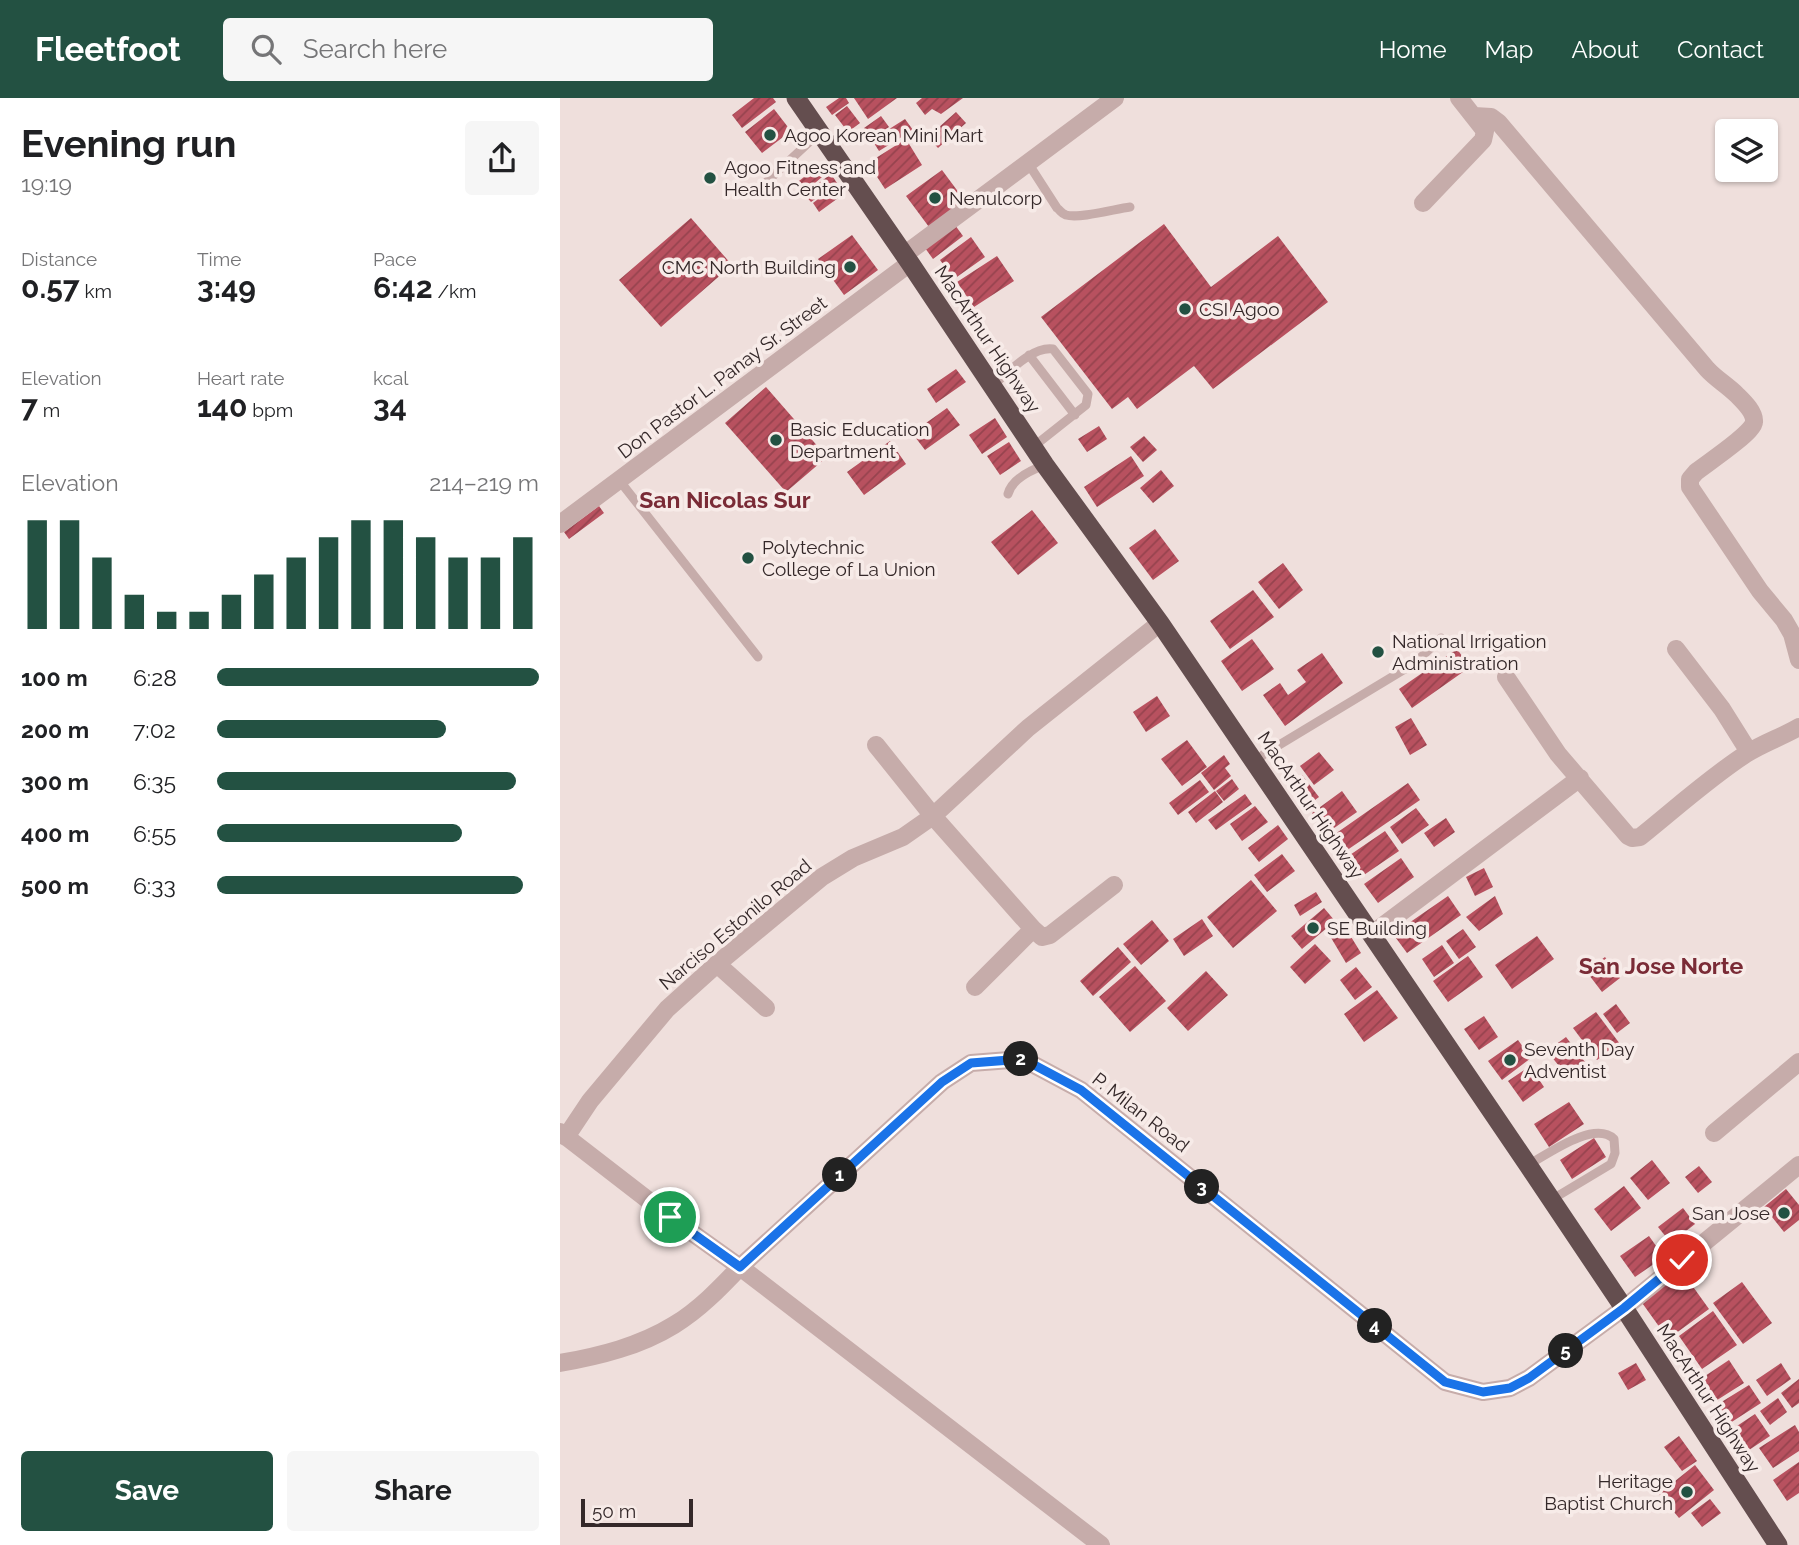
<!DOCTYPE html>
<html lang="en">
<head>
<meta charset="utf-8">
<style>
  body { margin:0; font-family:Raleway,sans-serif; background:#f6f6f6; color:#202124; height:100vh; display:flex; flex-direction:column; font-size:26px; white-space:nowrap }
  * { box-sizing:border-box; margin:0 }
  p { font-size:23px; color:#757577 }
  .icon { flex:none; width:38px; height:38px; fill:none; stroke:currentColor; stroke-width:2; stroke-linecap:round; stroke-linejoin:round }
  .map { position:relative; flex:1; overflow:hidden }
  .side { display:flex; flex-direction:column; background:#fff; width:560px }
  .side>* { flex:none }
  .buttons { position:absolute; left:1155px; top:21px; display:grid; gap:14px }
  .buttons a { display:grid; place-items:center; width:63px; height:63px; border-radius:7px; background:#fff; box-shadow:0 2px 5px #0004; font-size:35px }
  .scale { position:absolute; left:21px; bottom:18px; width:112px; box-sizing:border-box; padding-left:7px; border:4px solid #342829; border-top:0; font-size:19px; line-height:24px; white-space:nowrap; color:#342829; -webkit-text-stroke:5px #f7ebe8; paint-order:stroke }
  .pin { position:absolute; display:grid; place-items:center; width:60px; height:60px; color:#fff; margin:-30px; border:4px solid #fff; border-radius:50%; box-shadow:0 2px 7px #0007 }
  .km { position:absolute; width:35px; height:35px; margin:-18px; border-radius:50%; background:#222; color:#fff; font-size:19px; line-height:35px; text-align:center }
  .round { display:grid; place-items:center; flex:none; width:74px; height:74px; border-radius:7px; background:#f6f6f6 }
  .head { display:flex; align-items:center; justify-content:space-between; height:119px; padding:0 21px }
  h1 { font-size:38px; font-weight:700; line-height:52px }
  .figures { display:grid; grid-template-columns:repeat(3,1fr); gap:10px; height:119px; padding:7px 21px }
  .figures div { display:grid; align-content:center }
  .figures b { font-size:30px; font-weight:700 }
  .figures small { font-size:19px; font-weight:400 }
  .figures p { font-size:19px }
  .chart { height:196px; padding:14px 21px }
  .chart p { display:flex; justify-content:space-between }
  .chart svg { width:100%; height:126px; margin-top:7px; stroke:#235142; stroke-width:6 }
  .button { display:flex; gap:14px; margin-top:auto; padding:14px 21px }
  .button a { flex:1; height:80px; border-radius:7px; background:#235142; color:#fff; font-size:28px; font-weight:700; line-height:80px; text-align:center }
  .button a+a { background:#f6f6f6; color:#202124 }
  ul { padding:0 21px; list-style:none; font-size:23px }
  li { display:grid; grid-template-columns:112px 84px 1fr; align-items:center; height:52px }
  li i { height:18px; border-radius:9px; background:#235142 }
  header { display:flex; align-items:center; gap:42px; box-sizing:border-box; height:98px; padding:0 35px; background:#235142; color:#fff }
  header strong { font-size:33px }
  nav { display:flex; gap:38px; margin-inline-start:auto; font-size:24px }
  .search { width:490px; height:63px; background:#f6f6f6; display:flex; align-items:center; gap:18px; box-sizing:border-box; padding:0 24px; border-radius:7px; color:#757577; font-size:26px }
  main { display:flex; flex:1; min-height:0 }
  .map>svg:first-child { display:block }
</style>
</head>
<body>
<header>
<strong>Fleetfoot</strong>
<div class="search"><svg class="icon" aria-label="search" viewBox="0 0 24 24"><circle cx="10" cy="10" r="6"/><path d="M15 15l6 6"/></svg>Search here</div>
<nav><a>Home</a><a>Map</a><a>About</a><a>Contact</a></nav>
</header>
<main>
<section class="side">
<div class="head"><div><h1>Evening run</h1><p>19:19</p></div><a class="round"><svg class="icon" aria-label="share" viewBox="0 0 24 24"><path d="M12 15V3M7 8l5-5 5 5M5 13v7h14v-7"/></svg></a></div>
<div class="figures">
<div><p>Distance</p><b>0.57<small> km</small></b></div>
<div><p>Time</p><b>3:49</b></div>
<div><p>Pace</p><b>6:42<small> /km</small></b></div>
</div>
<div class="figures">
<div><p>Elevation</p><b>7<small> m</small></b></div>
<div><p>Heart rate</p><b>140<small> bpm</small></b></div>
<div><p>kcal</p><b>34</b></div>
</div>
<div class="chart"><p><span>Elevation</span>214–219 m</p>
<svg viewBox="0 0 160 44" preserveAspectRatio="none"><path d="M5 44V6M15 44V6M25 44V19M35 44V32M45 44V38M55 44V38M65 44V32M75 44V25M85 44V19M95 44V12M105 44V6M115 44V6M125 44V12M135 44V19M145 44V19M155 44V12"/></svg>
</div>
<ul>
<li><b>100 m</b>6:28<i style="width:100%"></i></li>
<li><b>200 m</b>7:02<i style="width:71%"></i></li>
<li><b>300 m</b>6:35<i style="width:93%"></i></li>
<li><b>400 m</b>6:55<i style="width:76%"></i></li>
<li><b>500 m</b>6:33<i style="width:95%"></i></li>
</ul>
<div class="button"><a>Save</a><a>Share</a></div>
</section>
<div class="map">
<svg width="1239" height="1447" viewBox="0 0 1239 1447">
  <defs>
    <pattern id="building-hatch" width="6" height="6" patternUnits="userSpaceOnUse" patternTransform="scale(1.75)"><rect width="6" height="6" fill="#b8515f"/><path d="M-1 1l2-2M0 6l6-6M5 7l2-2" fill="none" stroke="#96434e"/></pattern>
  </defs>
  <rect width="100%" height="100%" fill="#efdfdc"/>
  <!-- building -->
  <path fill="url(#building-hatch)" d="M194,0H213L216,4L182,30L172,17Z
    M279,0H286L289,5L272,17L266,9Z
    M294,0H337L308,21Z
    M362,0H403L381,16L372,11L365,17L356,5Z
    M287,8L300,25L288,34L275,17Z
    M214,11L231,33L202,55L185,34Z
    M396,14L406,25L378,50L368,39Z
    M321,18L329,29L312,41L304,30Z
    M345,21L353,32L319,53L312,42Z
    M346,41L362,67L325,91L308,65Z
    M261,66L268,74L243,95L235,86Z
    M382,72L405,103L369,129L346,98Z
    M271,76L277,85L251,104L244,96Z
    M278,86L285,95L259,114L253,105Z
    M131,120L172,167L101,229L59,182Z
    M604,126L651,189L718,138L768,204L653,291L634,268L577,311L568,299L552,311L481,219Z
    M395,127L403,138L373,161L365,150Z
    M292,137L318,172L284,197L258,161Z
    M411,139L425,159L394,181L380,162Z
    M437,158L454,183L414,209L397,184Z
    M396,271L406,284L376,305L367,291Z
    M206,289L267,359L226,394L165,325Z
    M387,310L400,327L365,352L352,335Z
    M435,320L447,339L422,356L409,337Z
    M539,328L547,341L527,354L518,341Z
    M584,338L597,352L583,364L570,349Z
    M330,343L346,366L304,397L287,374Z
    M449,344L461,363L440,377L427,358Z
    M571,358L584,378L537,409L524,389Z
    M601,372L614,388L593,405L580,390Z
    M39,408L44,415L9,441L4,434Z
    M472,412L498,445L458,477L431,444Z
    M595,431L619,463L593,482L569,450Z
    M723,465L743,492L719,511L698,484Z
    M693,492L714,519L670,551L650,523Z
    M692,541L714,571L682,593L661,563Z
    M897,551L910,569L852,610L839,591Z
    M762,555L783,585L725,628L703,597L720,585L728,597L746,584L737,572Z
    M597,598L610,618L586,634L573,614Z
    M851,620L867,647L850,657L835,629Z
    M627,642L647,669L622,688L601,661Z
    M759,654L774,672L754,687L740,668Z
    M664,657L670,666L665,670L671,678L654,692L641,675Z
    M742,677L759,699L747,708L730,686Z
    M672,681L679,691L664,703L656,693Z
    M640,682L649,694L618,717L609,705Z
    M848,685L860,702L780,757L768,741Z
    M655,693L663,704L636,725L628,714Z
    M782,693L797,714L767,735L752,715Z
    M685,696L692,706L656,732L648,722Z
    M695,708L708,724L682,743L670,726Z
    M856,710L869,727L842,746L830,729Z
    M886,720L895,734L874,749L864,735Z
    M718,727L728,741L699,764L688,750Z
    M825,733L839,753L798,781L784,761Z
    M722,756L735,773L707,794L694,777Z
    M841,760L854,779L818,805L804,786Z
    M924,770L933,789L915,798L906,779Z
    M691,782L717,813L673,850L647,819Z
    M756,794L762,804L740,818L734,807Z
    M888,798L901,817L847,855L833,836Z
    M935,798L943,816L919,833L906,819Z
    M764,810L775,823L742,851L731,838Z
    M642,821L653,838L624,858L613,841Z
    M592,822L609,843L581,867L563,846Z
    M785,829L801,855L786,865L770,838Z
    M903,831L916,849L899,861L886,843Z
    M977,838L994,861L952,891L935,867Z
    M755,846L771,863L745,886L730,869Z
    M882,847L894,865L874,879L862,861Z
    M558,849L571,864L533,898L520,883Z
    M908,858L923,879L888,904L873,883Z
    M1045,859L1060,880L1042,894L1026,873Z
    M575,868L606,903L570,934L539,899Z
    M796,869L812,889L795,902L780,882Z
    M646,873L668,897L628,933L607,910Z
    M817,892L838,920L804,944L784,916Z
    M1056,906L1070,925L1057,935L1043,916Z
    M1036,914L1060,946L1037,962L1013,930Z
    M924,918L938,939L919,952L904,931Z
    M1006,939L1025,964L1007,978L987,953Z
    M958,942L971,960L942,982L928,963Z
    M970,968L984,989L963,1004L948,983Z
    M1009,1004L1024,1026L989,1049L974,1026Z
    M1034,1040L1046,1059L1012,1081L1000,1062Z
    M1092,1062L1110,1085L1088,1102L1070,1080Z
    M1139,1068L1152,1084L1138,1095L1125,1079Z
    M1064,1088L1081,1110L1051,1133L1034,1111Z
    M1226,1091L1239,1107V1122L1224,1134L1204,1109Z
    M1123,1110L1135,1126L1111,1145L1098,1129Z
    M1089,1138L1104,1159L1075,1179L1060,1158Z
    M1121,1172L1149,1211L1108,1241L1080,1202Z
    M1182,1184L1212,1225L1183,1246L1153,1205Z
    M1153,1213L1177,1247L1142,1271L1119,1238Z
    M1169,1262L1184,1285L1154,1304L1139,1282Z
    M1076,1265L1086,1282L1068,1292L1058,1275Z
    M1221,1265L1231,1281L1207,1298L1196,1282Z
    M1239,1281V1305L1232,1310L1221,1295Z
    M1189,1287L1201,1305L1167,1327L1155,1308Z
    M1218,1300L1227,1314L1210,1327L1200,1313Z
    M1195,1316L1210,1338L1180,1358L1165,1336Z
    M1235,1327L1239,1334V1353L1213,1370L1199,1350Z
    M1119,1338L1137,1363L1122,1373L1104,1349Z
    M1239,1364V1395L1227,1403L1213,1382Z
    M1135,1367L1154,1392L1119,1420L1099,1396Z
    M1150,1401L1161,1415L1142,1429L1131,1415Z"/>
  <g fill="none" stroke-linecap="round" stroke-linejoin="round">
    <!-- service -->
    <path stroke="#c6acaa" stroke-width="9" d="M468,65L497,110C501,113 501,115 506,117C519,121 555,111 570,109
      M201,89L260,34
      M469,257L515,317
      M432,288C448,275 472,248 493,251L528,296L526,307L473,349
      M59,382L198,559
      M448,396C452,381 471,372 485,367
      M695,665L704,656L855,565L881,540
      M968,1067C988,1056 1034,1022 1054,1041L1055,1055L1051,1066L991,1102"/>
    <!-- minor -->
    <path stroke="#c6acaa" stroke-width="18" d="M914,18L931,19L939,25L1147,271C1156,281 1167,287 1177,297C1183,303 1195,314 1194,324C1194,334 1146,366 1136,374L1130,381V389L1200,493L1224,522L1232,536L1239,562
      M863,105L923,42L925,33L899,0
      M0,426L350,165
      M1116,551L1162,611L1189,654
      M946,579L998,656L1068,738L1072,740L1080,739C1115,711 1149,680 1186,656C1203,645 1222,639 1239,629
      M316,647L373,718L473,831L415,889
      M473,831L482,839L490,837L554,787
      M812,836L1020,680
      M157,866L206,910
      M0,1034L110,1119L180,1169L541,1447
      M1154,1035L1239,964
      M6,1039L30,1003L107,911L157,866L262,779L293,760L343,739L373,718L468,630L600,525
      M0,1265C40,1258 80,1248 114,1227C139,1212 160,1190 180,1169L382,984L411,965L463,961L521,992L885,1284L923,1294L950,1290L969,1280L1064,1210L1239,1067"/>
    <!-- tertiary -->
    <path stroke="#c6acaa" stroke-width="18" d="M344,157L555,0"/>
    <!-- trunk -->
    <path stroke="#644e4f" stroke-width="19" d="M236,0L350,165L485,367L600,525L968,1067L1064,1210L1218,1447"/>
  </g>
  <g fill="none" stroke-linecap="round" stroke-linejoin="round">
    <!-- route casing -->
    <g stroke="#fff" stroke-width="14">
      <path id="route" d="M110,1119L180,1169L382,984L411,965L463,961L521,992L885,1284L923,1294L950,1290L969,1280L1064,1210L1122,1162"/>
    </g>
    <!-- route -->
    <use href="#route" stroke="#1a73e8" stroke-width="9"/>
  </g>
  <!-- markers -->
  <g fill="#235142" stroke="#f7ebe8" stroke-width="2.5">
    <circle cx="210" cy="37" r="7"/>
    <circle cx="150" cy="80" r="7"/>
    <circle cx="375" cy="100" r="7"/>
    <circle cx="290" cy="169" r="7"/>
    <circle cx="625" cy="211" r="7"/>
    <circle cx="216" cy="342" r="7"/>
    <circle cx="188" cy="460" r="7"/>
    <circle cx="818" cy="554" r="7"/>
    <circle cx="753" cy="830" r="7"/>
    <circle cx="950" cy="962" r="7"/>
    <circle cx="1224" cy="1115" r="7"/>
    <circle cx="1127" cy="1394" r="7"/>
  </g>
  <g text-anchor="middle" stroke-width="7" stroke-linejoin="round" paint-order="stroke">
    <!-- poi labels -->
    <g font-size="19" fill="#342829" stroke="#f7ebe8" text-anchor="start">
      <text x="224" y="44">Agoo Korean Mini Mart</text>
      <text x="164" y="76">Agoo Fitness and<tspan x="164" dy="22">Health Center</tspan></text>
      <text x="389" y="107">Nenulcorp</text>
      <text x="276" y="176" text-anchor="end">CMC North Building</text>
      <text x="639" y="218">CSI Agoo</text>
      <text x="230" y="338">Basic Education<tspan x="230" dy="22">Department</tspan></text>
      <text x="202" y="456">Polytechnic<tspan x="202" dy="22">College of La Union</tspan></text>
      <text x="832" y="550">National Irrigation<tspan x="832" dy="22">Administration</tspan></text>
      <text x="767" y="837">SE Building</text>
      <text x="964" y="958">Seventh Day<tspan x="964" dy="22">Adventist</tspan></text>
      <text x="1210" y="1122" text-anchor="end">San Jose</text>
      <text x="1113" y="1390" text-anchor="end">Heritage<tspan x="1113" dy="22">Baptist Church</tspan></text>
    </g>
    <!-- street labels -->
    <g font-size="19" fill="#342829" stroke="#f7ebe8">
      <text transform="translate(428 241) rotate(56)" y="7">MacArthur Highway</text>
      <text transform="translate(162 279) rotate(-37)" y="7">Don Pastor L. Panay Sr. Street</text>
      <text transform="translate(751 707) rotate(56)" y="7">MacArthur Highway</text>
      <text transform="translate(175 826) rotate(-40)" y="7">Narciso Estonilo Road</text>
      <text transform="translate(581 1014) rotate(38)" y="7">P. Milan Road</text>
      <text transform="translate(1149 1300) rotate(57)" y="7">MacArthur Highway</text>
    </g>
    <!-- quarter labels -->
    <g font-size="23" font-weight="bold" fill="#7a2b36" stroke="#f7ebe8">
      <text x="165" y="410">San Nicolas Sur</text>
      <text x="1101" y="876">San Jose Norte</text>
    </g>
  </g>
</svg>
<div class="buttons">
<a><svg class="icon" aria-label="layers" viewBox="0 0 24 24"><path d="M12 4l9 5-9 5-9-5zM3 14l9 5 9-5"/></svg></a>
</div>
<div class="scale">50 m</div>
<div class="pin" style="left:110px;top:1119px;background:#1e9e55"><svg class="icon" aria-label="arrive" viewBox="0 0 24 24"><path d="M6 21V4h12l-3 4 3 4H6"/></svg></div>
<div class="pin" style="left:1122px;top:1162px;background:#d93025"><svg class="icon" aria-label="check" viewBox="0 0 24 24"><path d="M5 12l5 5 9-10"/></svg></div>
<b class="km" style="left:280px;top:1077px">1</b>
<b class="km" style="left:461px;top:961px">2</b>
<b class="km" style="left:642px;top:1089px">3</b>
<b class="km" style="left:815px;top:1228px">4</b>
<b class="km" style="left:1006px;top:1253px">5</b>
</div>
</main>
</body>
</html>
